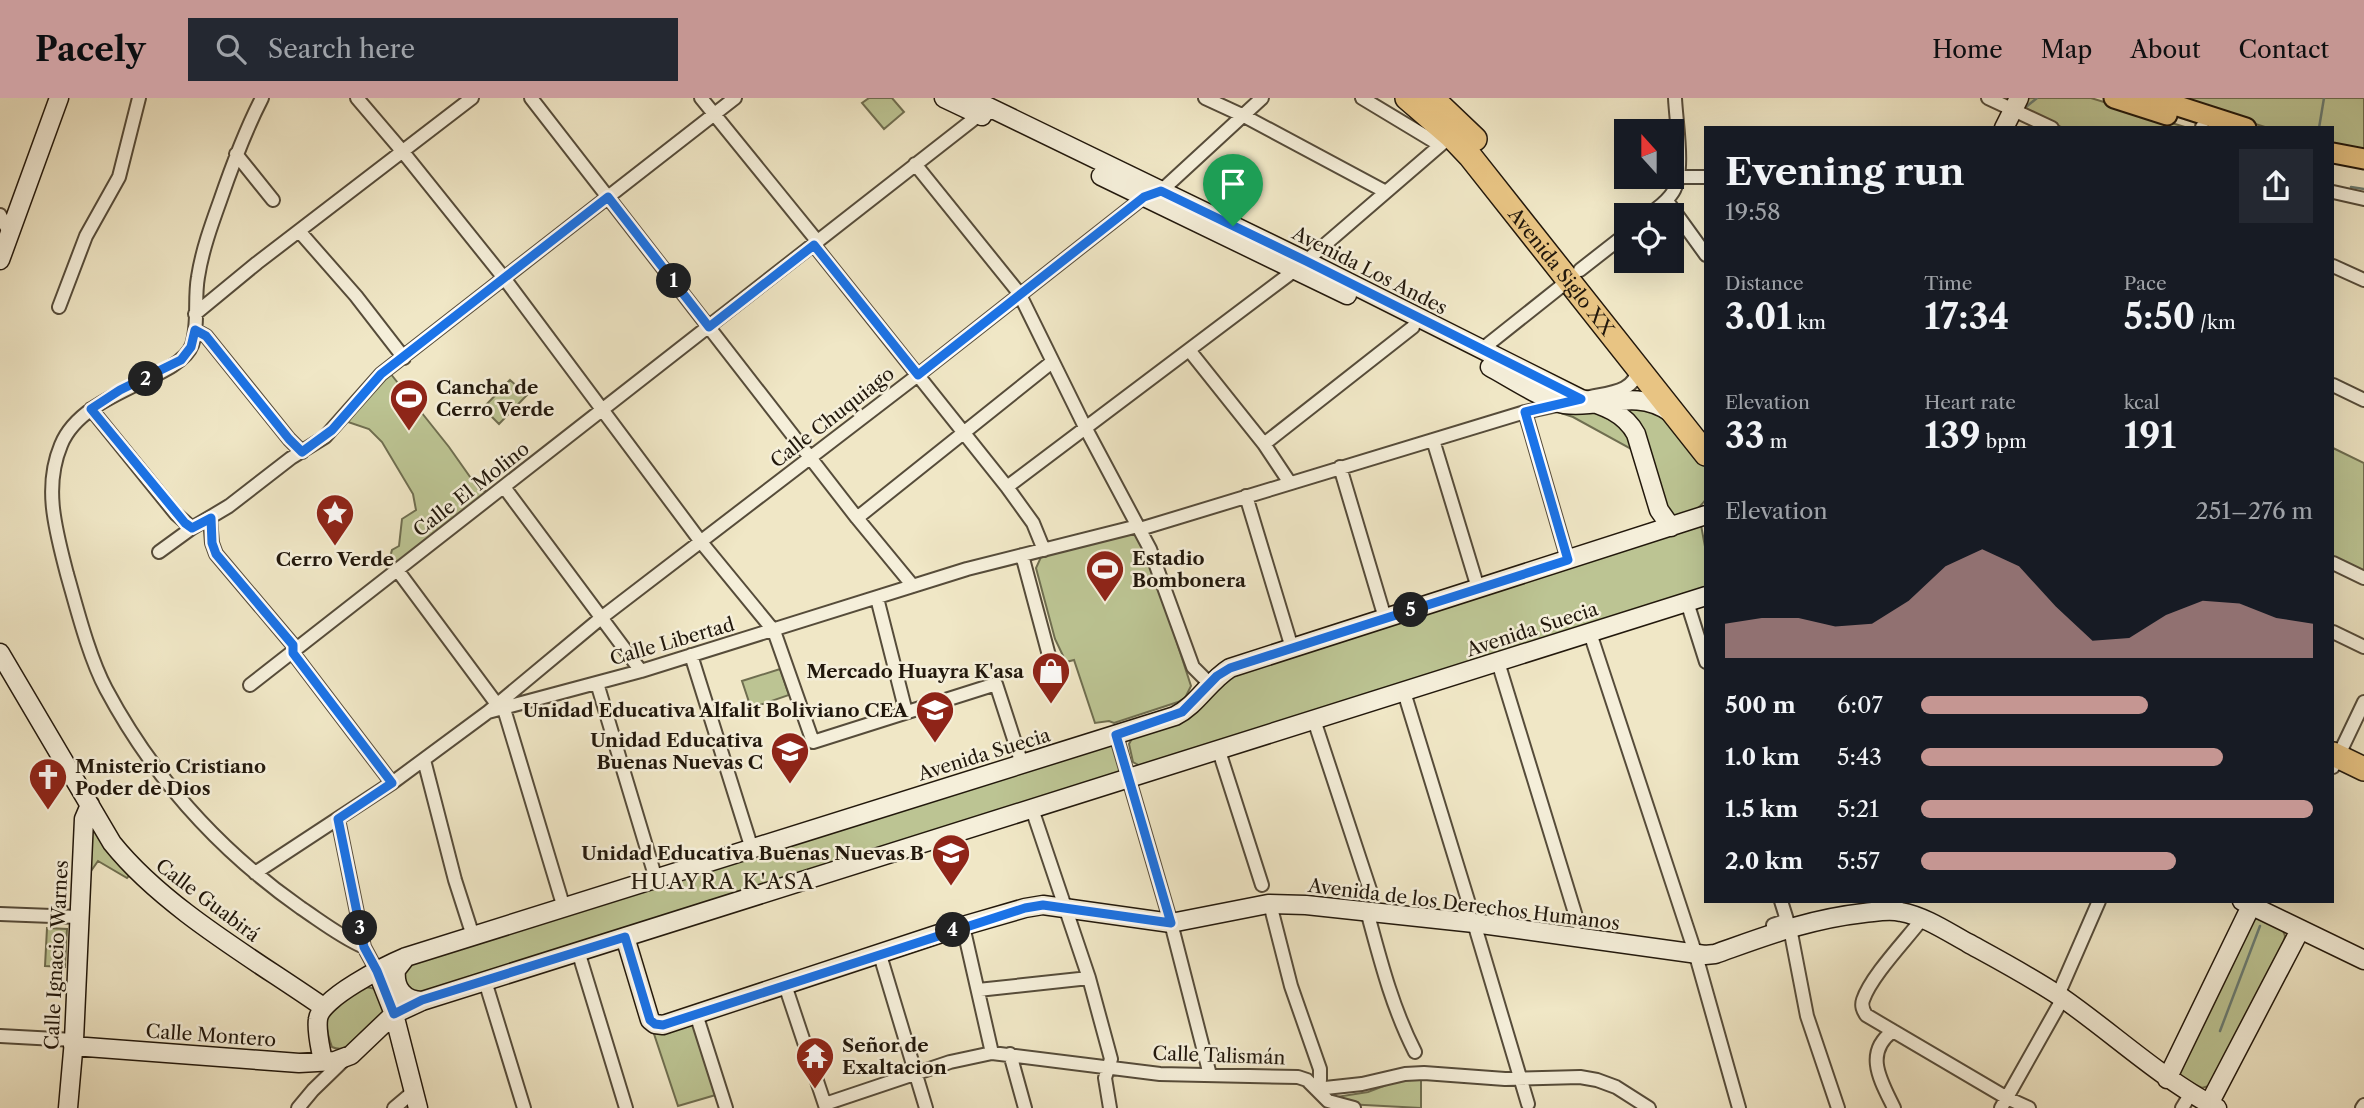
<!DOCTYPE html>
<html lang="en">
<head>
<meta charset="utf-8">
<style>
  body { margin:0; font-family:"Libre Caslon Text",serif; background:#242831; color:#f1f3f6; height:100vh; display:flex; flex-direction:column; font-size:26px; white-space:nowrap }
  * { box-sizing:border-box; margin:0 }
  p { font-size:23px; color:#9ea1a6 }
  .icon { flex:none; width:38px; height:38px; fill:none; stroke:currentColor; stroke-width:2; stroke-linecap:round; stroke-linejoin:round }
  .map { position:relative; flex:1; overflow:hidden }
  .side { position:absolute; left:1704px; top:28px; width:630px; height:777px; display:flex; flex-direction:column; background:#171b24; border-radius:0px; box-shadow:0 7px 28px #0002 }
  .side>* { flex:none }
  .needle { width:46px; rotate:339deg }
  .tools { position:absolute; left:1614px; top:21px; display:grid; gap:14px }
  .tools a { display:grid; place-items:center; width:70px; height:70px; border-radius:0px; background:#171b24; box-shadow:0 7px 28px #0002; font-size:35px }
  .pin { position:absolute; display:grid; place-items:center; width:60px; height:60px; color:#fff; margin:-72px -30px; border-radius:50% 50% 50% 0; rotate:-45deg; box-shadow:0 0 7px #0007 }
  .pin .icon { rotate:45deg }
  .km { position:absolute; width:35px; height:35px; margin:-18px; border-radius:50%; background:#222; color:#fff; font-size:19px; line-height:35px; text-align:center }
  .round { display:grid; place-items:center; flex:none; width:74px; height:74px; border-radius:0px; background:#242831 }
  .head { display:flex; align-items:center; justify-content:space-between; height:119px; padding:0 21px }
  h1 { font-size:38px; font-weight:700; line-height:52px }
  .figures { display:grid; grid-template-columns:repeat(3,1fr); gap:10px; height:119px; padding:7px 21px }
  .figures div { display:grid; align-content:center }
  .figures b { font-size:35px; font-weight:700 }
  .figures small { font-size:19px; font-weight:400 }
  .figures p { font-size:19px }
  .chart { height:196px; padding:14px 21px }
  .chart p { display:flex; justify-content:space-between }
  .chart svg { width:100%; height:126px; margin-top:7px; fill:#c59692; opacity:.7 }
  ul { padding:0 21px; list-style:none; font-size:23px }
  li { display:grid; grid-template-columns:112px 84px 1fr; align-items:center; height:52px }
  li i { height:18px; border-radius:9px; background:#c59692 }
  header { display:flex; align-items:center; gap:42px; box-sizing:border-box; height:98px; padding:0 35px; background:#c59692; color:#111 }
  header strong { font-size:33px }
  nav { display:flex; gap:38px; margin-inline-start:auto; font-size:24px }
  .search { width:490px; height:63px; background:#242831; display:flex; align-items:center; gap:18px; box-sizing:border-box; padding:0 24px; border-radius:0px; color:#9ea1a6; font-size:26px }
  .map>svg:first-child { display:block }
</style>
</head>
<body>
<header>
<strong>Pacely</strong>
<div class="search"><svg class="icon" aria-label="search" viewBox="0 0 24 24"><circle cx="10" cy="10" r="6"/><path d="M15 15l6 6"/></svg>Search here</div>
<nav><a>Home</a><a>Map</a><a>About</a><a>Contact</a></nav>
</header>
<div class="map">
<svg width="2364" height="1010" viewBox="0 0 2364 1010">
  <rect width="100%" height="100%" fill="#f0e7c6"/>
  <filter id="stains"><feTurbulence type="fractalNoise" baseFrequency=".00286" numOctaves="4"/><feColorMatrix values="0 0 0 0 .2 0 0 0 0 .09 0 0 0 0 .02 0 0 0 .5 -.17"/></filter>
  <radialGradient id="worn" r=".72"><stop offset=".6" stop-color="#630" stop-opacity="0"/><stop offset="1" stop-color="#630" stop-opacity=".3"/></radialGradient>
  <!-- green -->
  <path fill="#bcc493" stroke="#6f6e50" stroke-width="2" d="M869,0H892L904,14L884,31L862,5Z
    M2027,0H2091L2188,30H2063L2022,10Z
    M2174,0H2364V54L2333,48V30H2268Z
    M390,275L449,349L480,393H487L489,396L386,474L392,452L399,448L402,421L416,412L413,396L382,344L369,331L348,324L372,293Z
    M510,282L527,297L499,326L483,310Z
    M1632,305L1653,308L1705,365L1706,401C1698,413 1683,421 1669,417L1620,313Z
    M1552,312L1601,313L1611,316L1637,349L1631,351L1573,319Z
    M2333,350L2364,365V474L2333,459Z
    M1701,427L1706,454V492L1142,669L1133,664L1129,646L1134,637L1224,581Z
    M1135,434L1148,455L1191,588L1185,600L1178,604L1114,625L1109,623L1095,625L1074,562L1066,564L1055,541L1036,470L1041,459Z
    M780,571L789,597L751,610L742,583Z
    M1108,647L1114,649L1120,674L417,897L408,895L402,872L405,867Z
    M91,722L130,777L127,780L98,763L91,773H87Z
    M2251,813L2282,830L2285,838L2284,844L2212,987L2202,990L2178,978Z
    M47,830L67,831L65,869L45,868Z
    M366,889L376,891L384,912L381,919C368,931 351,958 332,949C317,909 335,908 366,889Z
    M687,926L692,927L696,932L719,996L678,1008L654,936Z
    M1402,981H1421V1010L1346,1006L1336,999L1368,994Z"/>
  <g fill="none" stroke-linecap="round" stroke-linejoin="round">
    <!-- stream -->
    <path stroke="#6a7c73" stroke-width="2.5" d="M2026,9L2037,0
      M2319,30L2324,0
      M2351,89L2364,91
      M2220,933L2260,828"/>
    <!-- street casing -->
    <g stroke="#564c3a" stroke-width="16">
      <path id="street" d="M262,0C245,33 232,68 220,103C211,128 202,153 198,179C194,201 199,226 192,247C179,282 83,292 61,347C43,390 56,433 67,476C77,511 89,559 106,591C153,679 220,753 301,810C322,824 341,839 364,849
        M357,0L403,54L504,180L701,444L774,533L813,644L996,586L1022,666
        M531,0L857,420L913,488
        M701,0L818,144
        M1205,0L1244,18L1386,94
        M1362,0L1440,47
        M1988,0L2052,30
        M2202,30V29
        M236,56L273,102
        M915,66L1019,195L1085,329L1150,451L1193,569L1210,586
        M1679,79H1706
        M2333,94L2364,101
        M1667,103L1706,157
        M0,117L10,136
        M1649,117C1657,110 1667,104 1673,94C1685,74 1676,24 1675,0
        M299,133L356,198L404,260
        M814,147L1007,389L1033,425L1044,452
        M1306,163L1451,38
        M2333,168L2364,182
        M1580,172L1626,136
        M59,209L86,138L119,79L139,0
        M195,216L257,165L472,0
        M195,232L206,238L289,341L302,354
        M1189,252L1264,346L1290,385
        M1481,252L1569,182
        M2333,287L2364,302
        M1586,300C1605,295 1637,295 1637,270
        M91,311L176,416L192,430
        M1525,314L1568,462
        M1433,342L1478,490
        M1264,346L1413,229
        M1340,369L1385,520
        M504,389L641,573
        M1007,389L1295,172
        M1246,398L1292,550
        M210,420L212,445L216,456L293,547V555L392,685
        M857,420L1052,264
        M1140,431L1525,314L1562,306
        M159,454L192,430L229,408L291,360L325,339L381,276L735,0
        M1022,457L1051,565
        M2333,465L2364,480
        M398,473L496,605L501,608
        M877,500L906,614
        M1687,504L1706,564
        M2333,534L2364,549
        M1590,535L1695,854L1739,1010
        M691,557L752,751
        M1498,564L1578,825
        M597,585L656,781
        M250,587L979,17
        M1404,594L1470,809
        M504,611L564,810
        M488,614L601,520L918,277L1144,99L1161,93L1262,0
        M1314,622L1372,798
        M1116,637L1171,825L1210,977
        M1219,653L1262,787
        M424,662L455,782L473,838
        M2333,669L2364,604
        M1032,711L1089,880L1111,961L1105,980L1110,1010
        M338,721L364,849L377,873
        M255,775L392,685L488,614L641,573L967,471L1138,428
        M1270,806L1291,888L1320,971V982L1316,991
        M1367,813C1380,861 1392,909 1415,954
        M0,816L78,819
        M1922,821C1906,842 1871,878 1863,902C1861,908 1863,912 1866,917L2007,1000L2029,1010
        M1474,825L1528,1006
        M1773,827L1787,822L1781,803
        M963,828L992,955
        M1790,830L1807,918L1838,1010
        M578,853L626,1010
        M880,857L926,1010
        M485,883L524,1010
        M785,887L826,1010
        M978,892L1089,880
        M2058,897L2099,803
        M696,916L726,1010
        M1893,933C1863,955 1881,983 1894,1010
        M0,938L74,942
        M1010,956L1025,1010
        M1316,991L1362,986L1405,976L1424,975L1505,981L1580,979L1597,982L1616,989L1649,1010
        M825,1006L950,964L992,955L1160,976L1298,979L1307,982L1328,1003L1354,1010
        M298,1010L313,992L345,961
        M394,1010L413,994
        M2001,1010L2063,900
        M2182,1010L2190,997
        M2362,1010L2364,1007"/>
    </g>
    <!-- secondary casing -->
    <g stroke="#22180c" stroke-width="21">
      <path id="secondary" d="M944,0L982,18
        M970,0L1306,163L1581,301C1603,307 1625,315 1636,336L1659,412L1671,429
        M2004,30L2019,0
        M1101,78L1347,197
        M0,162L59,0
        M1490,269C1507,278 1547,304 1564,306C1603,311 1635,290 1670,314
        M0,555L112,745C164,810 254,861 323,909
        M2242,803L2364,862
        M625,839L650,922L655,926L663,927L963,828L1025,810L1043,807L1171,825L1268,806L1306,807L1474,825L1705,857L1715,856C1766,838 1809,821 1864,815C1876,814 1889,811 1901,814C1924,818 1948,834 1968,845C1999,862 2031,879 2061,899C2113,935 2160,980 2217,1010
        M406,859L396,872C394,890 404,903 422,903
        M377,873L394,916L418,1010
        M73,948L299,965L335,963L351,957L394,916L422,903L1706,498
        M323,964C321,951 316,934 318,921C320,900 387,867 406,859L1175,618C1197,607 1209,583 1230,570L1706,417
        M2167,981L2251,808
        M2209,1006L2300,832
        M68,1010L74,942L84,721L90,707"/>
    </g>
    <!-- primary casing -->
    <g stroke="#22180c" stroke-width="23">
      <path id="primary" d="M2114,0L2167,17
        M2153,0L2246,30
        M2333,55L2364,61"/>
    </g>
    <!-- highway casing -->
    <g stroke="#22180c" stroke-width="26">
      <g id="highway">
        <path id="s1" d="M1407,0L1451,38L1470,58L1706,356"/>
        <path d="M1432,0L1475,41"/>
        <path d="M2333,656L2364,671"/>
      </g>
    </g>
    <!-- street -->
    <use href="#street" stroke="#f5efda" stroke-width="12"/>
    <!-- secondary -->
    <use href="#secondary" stroke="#f5efda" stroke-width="18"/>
    <!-- primary -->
    <use href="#primary" stroke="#e8c483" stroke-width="19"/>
    <!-- highway -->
    <use href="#highway" stroke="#e8c483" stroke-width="23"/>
  </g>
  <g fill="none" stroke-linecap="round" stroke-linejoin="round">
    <!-- route casing -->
    <g stroke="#fff" stroke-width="14">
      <path id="route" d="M1161,93L1306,163L1581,301L1525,314L1568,462L1230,570L1217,578L1182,614L1116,637L1171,825L1043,807L1025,810L663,927L655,926L650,922L625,839L422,902L394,916L377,873L364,849L338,721L392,685L293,555V547L216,456L212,445L211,420L192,430L185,425L91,311L120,292L181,262L191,249L195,232L206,238L289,341L302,354L332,332L381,276L608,99L709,229L814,147L918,277L1144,99Z"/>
    </g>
    <!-- route -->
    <use href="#route" stroke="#1a73e8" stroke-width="9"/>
  </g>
  <!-- icons -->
  <defs>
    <g id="stadium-pin" transform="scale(2.0125)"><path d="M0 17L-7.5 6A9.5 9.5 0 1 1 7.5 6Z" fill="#8f2418" stroke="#f5efda"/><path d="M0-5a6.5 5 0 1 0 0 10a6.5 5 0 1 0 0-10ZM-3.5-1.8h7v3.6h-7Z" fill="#fff"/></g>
    <g id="sight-pin" transform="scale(2.0125)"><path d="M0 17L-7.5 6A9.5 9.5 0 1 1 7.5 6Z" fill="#8f2418" stroke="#f5efda"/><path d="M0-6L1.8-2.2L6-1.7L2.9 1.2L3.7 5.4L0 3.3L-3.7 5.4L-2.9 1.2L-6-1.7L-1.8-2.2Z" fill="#fff"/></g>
    <g id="shop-pin" transform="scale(2.0125)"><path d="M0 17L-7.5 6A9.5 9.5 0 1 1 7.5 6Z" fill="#8f2418" stroke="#f5efda"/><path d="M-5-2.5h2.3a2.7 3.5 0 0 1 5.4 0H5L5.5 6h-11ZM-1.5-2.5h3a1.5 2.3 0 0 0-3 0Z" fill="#fff"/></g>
    <g id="school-pin" transform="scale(2.0125)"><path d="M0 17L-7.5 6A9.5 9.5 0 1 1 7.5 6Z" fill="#8f2418" stroke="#f5efda"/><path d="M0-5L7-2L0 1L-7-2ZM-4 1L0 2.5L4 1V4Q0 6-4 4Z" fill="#fff"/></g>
    <g id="church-pin" transform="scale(2.0125)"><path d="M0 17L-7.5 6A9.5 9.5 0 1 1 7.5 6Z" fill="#8f2418" stroke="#f5efda"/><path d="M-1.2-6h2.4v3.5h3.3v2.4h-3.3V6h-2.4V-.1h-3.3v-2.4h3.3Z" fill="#fff"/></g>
    <g id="temple-pin" transform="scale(2.0125)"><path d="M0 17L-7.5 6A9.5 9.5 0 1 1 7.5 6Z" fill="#8f2418" stroke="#f5efda"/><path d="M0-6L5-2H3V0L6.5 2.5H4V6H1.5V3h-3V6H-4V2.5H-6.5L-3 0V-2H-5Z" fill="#fff"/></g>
  </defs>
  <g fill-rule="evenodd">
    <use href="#stadium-pin" x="409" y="300"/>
    <use href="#sight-pin" x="335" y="415"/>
    <use href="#stadium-pin" x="1105" y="471"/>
    <use href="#shop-pin" x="1051" y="573"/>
    <use href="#school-pin" x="935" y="612"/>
    <use href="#school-pin" x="790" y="653"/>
    <use href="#church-pin" x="48" y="679"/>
    <use href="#school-pin" x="951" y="755"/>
    <use href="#temple-pin" x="815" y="958"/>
  </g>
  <g text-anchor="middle" stroke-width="5" stroke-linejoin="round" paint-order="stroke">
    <!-- street labels -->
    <g font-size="19" fill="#22180c" stroke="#f5efda">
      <text transform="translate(1370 172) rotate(27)" y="7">Avenida Los Andes</text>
      <text dy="7" stroke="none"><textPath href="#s1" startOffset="233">Avenida Siglo XX</textPath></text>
      <text transform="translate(832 319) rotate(-38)" y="7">Calle Chuquiago</text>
      <text transform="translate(471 391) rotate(-38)" y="7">Calle El Molino</text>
      <text transform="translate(1532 531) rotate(-18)" y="7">Avenida Suecia</text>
      <text transform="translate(672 543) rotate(-16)" y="7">Calle Libertad</text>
      <text transform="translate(984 656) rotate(-17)" y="7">Avenida Suecia</text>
      <text transform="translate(208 802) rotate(37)" y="7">Calle Guabirá</text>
      <text transform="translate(1464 806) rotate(7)" y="7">Avenida de los Derechos Humanos</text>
      <text transform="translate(56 857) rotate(-87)" y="7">Calle Ignacio Warnes</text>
      <text transform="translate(211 937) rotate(4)" y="7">Calle Montero</text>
      <text transform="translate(1219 957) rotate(2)" y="7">Calle Talismán</text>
    </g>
    <!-- poi labels -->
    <g font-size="19" font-weight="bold" fill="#22180c" stroke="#f5efda" text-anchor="start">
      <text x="436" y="296">Cancha de<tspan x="436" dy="22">Cerro Verde</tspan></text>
      <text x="1132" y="467">Estadio<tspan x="1132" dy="22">Bombonera</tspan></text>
      <text x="335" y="468" text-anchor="middle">Cerro Verde</text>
      <text x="1024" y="580" text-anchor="end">Mercado Huayra K'asa</text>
      <text x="908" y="619" text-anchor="end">Unidad Educativa Alfalit Boliviano CEA</text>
      <text x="763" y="649" text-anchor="end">Unidad Educativa<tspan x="763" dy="22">Buenas Nuevas C</tspan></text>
      <text x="75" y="675">Mnisterio Cristiano<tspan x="75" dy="22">Poder de Dios</tspan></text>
      <text x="924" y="762" text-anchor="end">Unidad Educativa Buenas Nuevas B</text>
      <text x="842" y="954">Señor de<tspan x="842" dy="22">Exaltacion</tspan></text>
    </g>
    <!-- neighbourhood labels -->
    <g font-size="21" letter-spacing="2" fill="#22180c" stroke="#f5efda">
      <text x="723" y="791">HUAYRA K'ASA</text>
    </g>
  </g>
  <rect width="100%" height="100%" filter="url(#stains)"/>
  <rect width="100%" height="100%" fill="url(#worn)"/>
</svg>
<div class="tools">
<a><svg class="needle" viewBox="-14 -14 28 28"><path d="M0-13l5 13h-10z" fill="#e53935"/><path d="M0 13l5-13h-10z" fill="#9ea1a6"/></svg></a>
<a><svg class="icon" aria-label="locate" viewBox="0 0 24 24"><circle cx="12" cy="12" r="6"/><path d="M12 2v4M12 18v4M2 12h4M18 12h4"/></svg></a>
</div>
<div class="pin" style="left:1233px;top:128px;background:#1e9e55"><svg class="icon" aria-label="arrive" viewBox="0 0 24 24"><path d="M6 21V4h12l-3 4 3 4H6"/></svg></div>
<b class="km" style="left:674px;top:183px">1</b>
<b class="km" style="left:146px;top:281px">2</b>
<b class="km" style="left:360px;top:830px">3</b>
<b class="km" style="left:953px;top:832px">4</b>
<b class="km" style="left:1411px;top:512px">5</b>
<section class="side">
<div class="head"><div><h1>Evening run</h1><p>19:58</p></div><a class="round"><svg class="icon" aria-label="share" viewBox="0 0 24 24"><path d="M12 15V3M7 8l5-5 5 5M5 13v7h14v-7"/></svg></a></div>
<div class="figures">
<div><p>Distance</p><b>3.01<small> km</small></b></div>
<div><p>Time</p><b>17:34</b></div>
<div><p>Pace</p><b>5:50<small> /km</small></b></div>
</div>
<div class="figures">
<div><p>Elevation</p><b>33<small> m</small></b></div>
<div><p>Heart rate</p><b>139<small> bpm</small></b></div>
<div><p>kcal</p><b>191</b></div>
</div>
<div class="chart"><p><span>Elevation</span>251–276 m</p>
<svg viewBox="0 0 160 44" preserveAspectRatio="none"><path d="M0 44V32L10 30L20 30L30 33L40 32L50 24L60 12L70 6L80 12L90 26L100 38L110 37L120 29L130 24L140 25L150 30L160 32V44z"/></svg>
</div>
<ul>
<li><b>500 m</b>6:07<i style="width:58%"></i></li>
<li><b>1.0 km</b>5:43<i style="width:77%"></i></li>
<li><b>1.5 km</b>5:21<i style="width:100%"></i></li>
<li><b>2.0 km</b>5:57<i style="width:65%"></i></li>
</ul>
</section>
</div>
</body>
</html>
